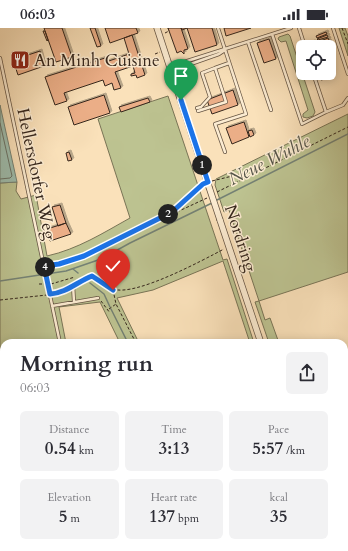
<!DOCTYPE html>
<html lang="en">
<head>
<meta charset="utf-8">
<style>
  body { margin:0; font-family:Cardo,serif; background:#f2f2f3; color:#2b2b33; height:100vh; display:flex; flex-direction:column; font-size:15px; white-space:nowrap }
  * { box-sizing:border-box; margin:0 }
  p { font-size:13px; color:#7c7c81 }
  .icon { flex:none; width:22px; height:22px; fill:none; stroke:currentColor; stroke-width:2; stroke-linecap:round; stroke-linejoin:round }
  .map { position:relative; flex:1; overflow:hidden }
  .side { position:absolute; left:0px; top:311px; width:348px; height:212px; display:flex; flex-direction:column; background:#fff; border-radius:12px 12px 0 0; box-shadow:0 2px 10px #0003 }
  .side>* { flex:none }
  .controls { position:absolute; left:296px; top:12px; display:grid; gap:8px }
  .controls a { display:grid; place-items:center; width:40px; height:40px; border-radius:6px; background:#fff; box-shadow:0 2px 10px #0003; font-size:20px }
  .pin { position:absolute; display:grid; place-items:center; width:34px; height:34px; color:#fff; margin:-41px -17px; border-radius:50% 50% 50% 0; rotate:-45deg; box-shadow:0 0 4px #0007 }
  .pin .icon { rotate:45deg }
  .km { position:absolute; width:20px; height:20px; margin:-10px; border-radius:50%; background:#222; color:#fff; font-size:11px; line-height:20px; text-align:center }
  .round { display:grid; place-items:center; flex:none; width:42px; height:42px; border-radius:6px; background:#f2f2f3 }
  .overview { display:flex; align-items:center; justify-content:space-between; height:68px; padding:0 20px }
  h1 { font-size:22px; font-weight:700; line-height:30px }
  .figures { display:grid; grid-template-columns:repeat(3,1fr); gap:6px; height:68px; padding:4px 20px }
  .figures div { display:grid; align-content:center; border-radius:6px; background:#f2f2f3; text-align:center }
  .figures b { font-size:17px; font-weight:700 }
  .figures small { font-size:11px; font-weight:400 }
  .figures p { font-size:11px }
  .status { display:flex; justify-content:space-between; align-items:center; height:28px; padding:0 20px; background:#fff; direction:ltr }
  .status svg { height:11px; fill:currentColor }
  .map>svg:first-child { display:block }
</style>
</head>
<body>
<div class="status"><b>06:03</b><svg viewBox="0 0 49 12"><path d="M0 12V9h3v3zM5 12V6h3v6zM10 12V3h3v9zM15 12V0h3v12zM26 1h20v11H26zM47 4h2v5h-2z"/></svg></div>
<div class="map">
<svg width="348" height="523" viewBox="0 0 348 523">
  <defs>
    <filter id="shadow"><feDropShadow dx="2" dy="-2" stdDeviation="0" flood-color="#0004"/></filter>
  </defs>
  <rect width="100%" height="100%" fill="#fae1ba"/>
  <filter id="stains"><feTurbulence type="fractalNoise" baseFrequency=".005" numOctaves="4"/><feColorMatrix values="0 0 0 0 .2 0 0 0 0 .09 0 0 0 0 .02 0 0 0 .5 -.17"/></filter>
  <radialGradient id="worn" r=".72"><stop offset=".6" stop-color="#630" stop-opacity="0"/><stop offset="1" stop-color="#630" stop-opacity=".3"/></radialGradient>
  <!-- green -->
  <path fill="#bdc391" stroke="#797456" d="M339,0H345L348,8V28Z
    M288,6L290,8L315,84L313,88L307,90L303,89V86L308,82L286,13L281,14L278,11L279,9Z
    M168,68L223,232L227,231L254,315H250L223,233L153,262L117,270L139,315H120L100,274L59,279L66,315H4V447H0V155L17,154L16,163L21,171L36,167L47,228C78,221 103,205 130,190L98,91Z
    M348,86V244L259,273L265,292L270,290L279,315H269L255,274L259,273L229,182L224,184L215,157L216,151Z
    M87,519H219L220,523H87Z"/>
  <!-- water -->
  <path fill="#9ebeaf" stroke="#748174" d="M0,77L17,154L0,155Z"/>
  <g fill="none" stroke-linecap="round" stroke-linejoin="round">
    <!-- shore -->
    <path stroke="#6a7266" stroke-width="1" d="M0,95L12,148L10,150L0,151"/>
    <!-- stream -->
    <path stroke="#748174" stroke-width="1.5" d="M215,173L348,106
      M73,241L78,245
      M0,253L66,243L101,231L130,215L212,175
      M90,255L104,266L110,279
      M111,281L128,315
      M212,519L213,523"/>
  </g>
  <!-- building -->
  <path fill="#ebae87" stroke="#35261c" filter="url(#shadow)" d="M44,0H62L72,29L56,34Z
    M90,0H95L101,18L97,19Z
    M105,0H136L138,5L110,15Z
    M168,0H181L188,21L184,22V26L181,23L177,25Z
    M181,0H212L217,17L195,24L187,0L182,2Z
    M224,0H251L226,8Z
    M43,3H45L48,12L47,13Z
    M326,4L327,6L317,10L316,8Z
    M132,7L145,47L137,50L136,47L131,48V46L135,45L133,38L115,44L121,60L114,62L112,55L105,58L103,52L64,65L67,73L55,77L45,49L105,30L106,34L129,26L124,10Z
    M327,7L328,9L318,12L317,11Z
    M328,10L329,12L319,15L318,14Z
    M269,11L276,31L264,35L257,15Z
    M329,13L330,15L320,18L319,17Z
    M311 16a2 2 0 1 1 4 0a2 2 0 1 1-4 0Z
    M40,23L44,38L18,47L13,32Z
    M319,45H323L325,51L321,52Z
    M233,62L238,77L212,86L207,72Z
    M104,67L110,85L74,97L68,79Z
    M148,70L150,74L121,84L119,79Z
    M244,94L249,109L232,116L226,100Z
    M252,102L254,107L250,109L248,103Z
    M69,124L72,132L68,133L66,125Z
    M60,177L66,195L58,198L52,179Z
    M66,195L71,206L50,213L47,201Z
    M4,479V486L0,488V481Z
    M0,498H4V510L1,511L0,507L4,504L2,501L0,503Z
    M348,514V523H327L326,519H344V515Z
    M6,519H19L12,523H5L4,520Z
    M320,519H324V523H307L320,521Z"/>
  <g fill="none" stroke-linecap="round" stroke-linejoin="round">
    <!-- service casing -->
    <g stroke="#654" stroke-width="4">
      <path id="service" d="M218,0L246,86L215,96L225,124
        M299,0L305,19
        M333,0L348,46
        M272,6L302,96L326,84L313,45
        M248,14L271,82
        M0,30L60,315
        M182,37L184,34L291,0
        M182,37L185,38L219,26L225,22
        M215,40L229,35
        M197,80L201,79L210,69L202,45L215,40L226,74L198,83
        M326,84L343,77L348,70
        M199,159L207,154
        M73,257L74,274
        M52,278L98,270"/>
    </g>
    <!-- minor casing -->
    <g stroke="#654" stroke-width="7">
      <path id="minor" d="M157,0L209,159
        M220,192L261,315
        M33,523L41,519
        M83,523V519"/>
    </g>
    <!-- tertiary casing -->
    <g stroke="#654" stroke-width="8">
      <path id="tertiary" d="M344,489L348,488"/>
    </g>
    <!-- secondary casing -->
    <g stroke="#35261c" stroke-width="10">
      <path id="secondary" d="M0,459L4,462
        M43,519L44,523"/>
    </g>
    <!-- path -->
    <path stroke="#35261c" stroke-width="1" stroke-dasharray="3 2" stroke-linecap="butt" d="M342,0L348,16
      M165,5L169,3L168,0
      M155,26L160,24
      M212,153L265,140
      M217,164L348,99
      M172,184L179,183L207,170
      M47,237H59L84,228L146,198L172,184L197,161
      M77,255L92,249C99,252 106,259 113,261C135,269 203,232 224,221
      M39,256H44
      M51,256L75,249
      M113,262L116,276L136,315
      M54,266H61L69,260
      M0,272L47,267
      M101,273L110,285
      M109,281L116,276
      M0,400L4,402
      M0,425L4,434
      M0,468L4,471
      M138,519L141,523
      M208,519L209,523
      M97,523L98,519
      M181,523L192,519"/>
    <!-- service -->
    <use href="#service" stroke="#fcecd2" stroke-width="2.5"/>
    <!-- minor -->
    <use href="#minor" stroke="#fcecd2" stroke-width="5.5"/>
    <!-- tertiary -->
    <use href="#tertiary" stroke="#fcecd2" stroke-width="7"/>
    <!-- secondary -->
    <use href="#secondary" stroke="#fcecd2" stroke-width="8"/>
    <!-- minor-bridge casing -->
    <g stroke="#654" stroke-width="7" stroke-linecap="butt">
      <path id="minor-bridge" d="M209,159L220,192"/>
    </g>
    <!-- minor-bridge -->
    <use href="#minor-bridge" stroke="#fcecd2" stroke-width="5.5"/>
  </g>
  <g fill="none" stroke-linecap="round" stroke-linejoin="round">
    <!-- route casing -->
    <g stroke="#fff" stroke-width="8">
      <path id="route" d="M113,262L92,248C77,254 66,265 50,266L44,238L59,236L84,228L172,184L203,156L208,154L181,72"/>
    </g>
    <!-- route -->
    <use href="#route" stroke="#1a73e8" stroke-width="5"/>
  </g>
  <!-- icons -->
  <defs>
    <g id="restaurant-square" transform="scale(1)"><rect x="-9" y="-9" width="18" height="18" rx="4" fill="#8f2418" stroke="#fcecd2"/><path d="M-5-6h1v4h1v-4h1v4h1v-4h1v5L-1.5 .5V6h-2V.5L-5-1ZM5-6V6H3V1.5H1.5Q1.5-4 5-6Z" fill="#fff"/></g>
  </defs>
  <g fill-rule="evenodd">
    <use href="#restaurant-square" x="20" y="32"/>
  </g>
  <g text-anchor="middle" stroke-width="3" stroke-linejoin="round" paint-order="stroke">
    <!-- poi labels -->
    <g font-size="17" fill="#35261c" stroke="#fcecd2" text-anchor="start">
      <text x="34" y="38">An Minh Cuisine</text>
    </g>
    <!-- street labels -->
    <g font-size="17" fill="#35261c" stroke="#fcecd2">
      <text transform="translate(37 146) rotate(78)" y="6">Hellersdorfer Weg</text>
      <text transform="translate(241 210) rotate(72)" y="6">Nordring</text>
    </g>
    <!-- water labels -->
    <g font-size="18" font-style="italic" fill="#545448" stroke="#fcecd2">
      <text transform="translate(269 132) rotate(-27)" y="6">Neue Wuhle</text>
    </g>
  </g>
  <rect width="100%" height="100%" filter="url(#stains)"/>
  <rect width="100%" height="100%" fill="url(#worn)"/>
</svg>
<div class="controls">
<a><svg class="icon" aria-label="locate" viewBox="0 0 24 24"><circle cx="12" cy="12" r="6"/><path d="M12 2v4M12 18v4M2 12h4M18 12h4"/></svg></a>
</div>
<div class="pin" style="left:181px;top:72px;background:#1e9e55"><svg class="icon" aria-label="arrive" viewBox="0 0 24 24"><path d="M6 21V4h12l-3 4 3 4H6"/></svg></div>
<div class="pin" style="left:113px;top:262px;background:#d93025"><svg class="icon" aria-label="check" viewBox="0 0 24 24"><path d="M5 12l5 5 9-10"/></svg></div>
<b class="km" style="left:202px;top:137px">1</b>
<b class="km" style="left:168px;top:186px">2</b>
<b class="km" style="left:45px;top:239px">4</b>
<section class="side">
<div class="overview"><div><h1>Morning run</h1><p>06:03</p></div><a class="round"><svg class="icon" aria-label="share" viewBox="0 0 24 24"><path d="M12 15V3M7 8l5-5 5 5M5 13v7h14v-7"/></svg></a></div>
<div class="figures">
<div><p>Distance</p><b>0.54<small> km</small></b></div>
<div><p>Time</p><b>3:13</b></div>
<div><p>Pace</p><b>5:57<small> /km</small></b></div>
</div>
<div class="figures">
<div><p>Elevation</p><b>5<small> m</small></b></div>
<div><p>Heart rate</p><b>137<small> bpm</small></b></div>
<div><p>kcal</p><b>35</b></div>
</div>
</section>
</div>
</body>
</html>
